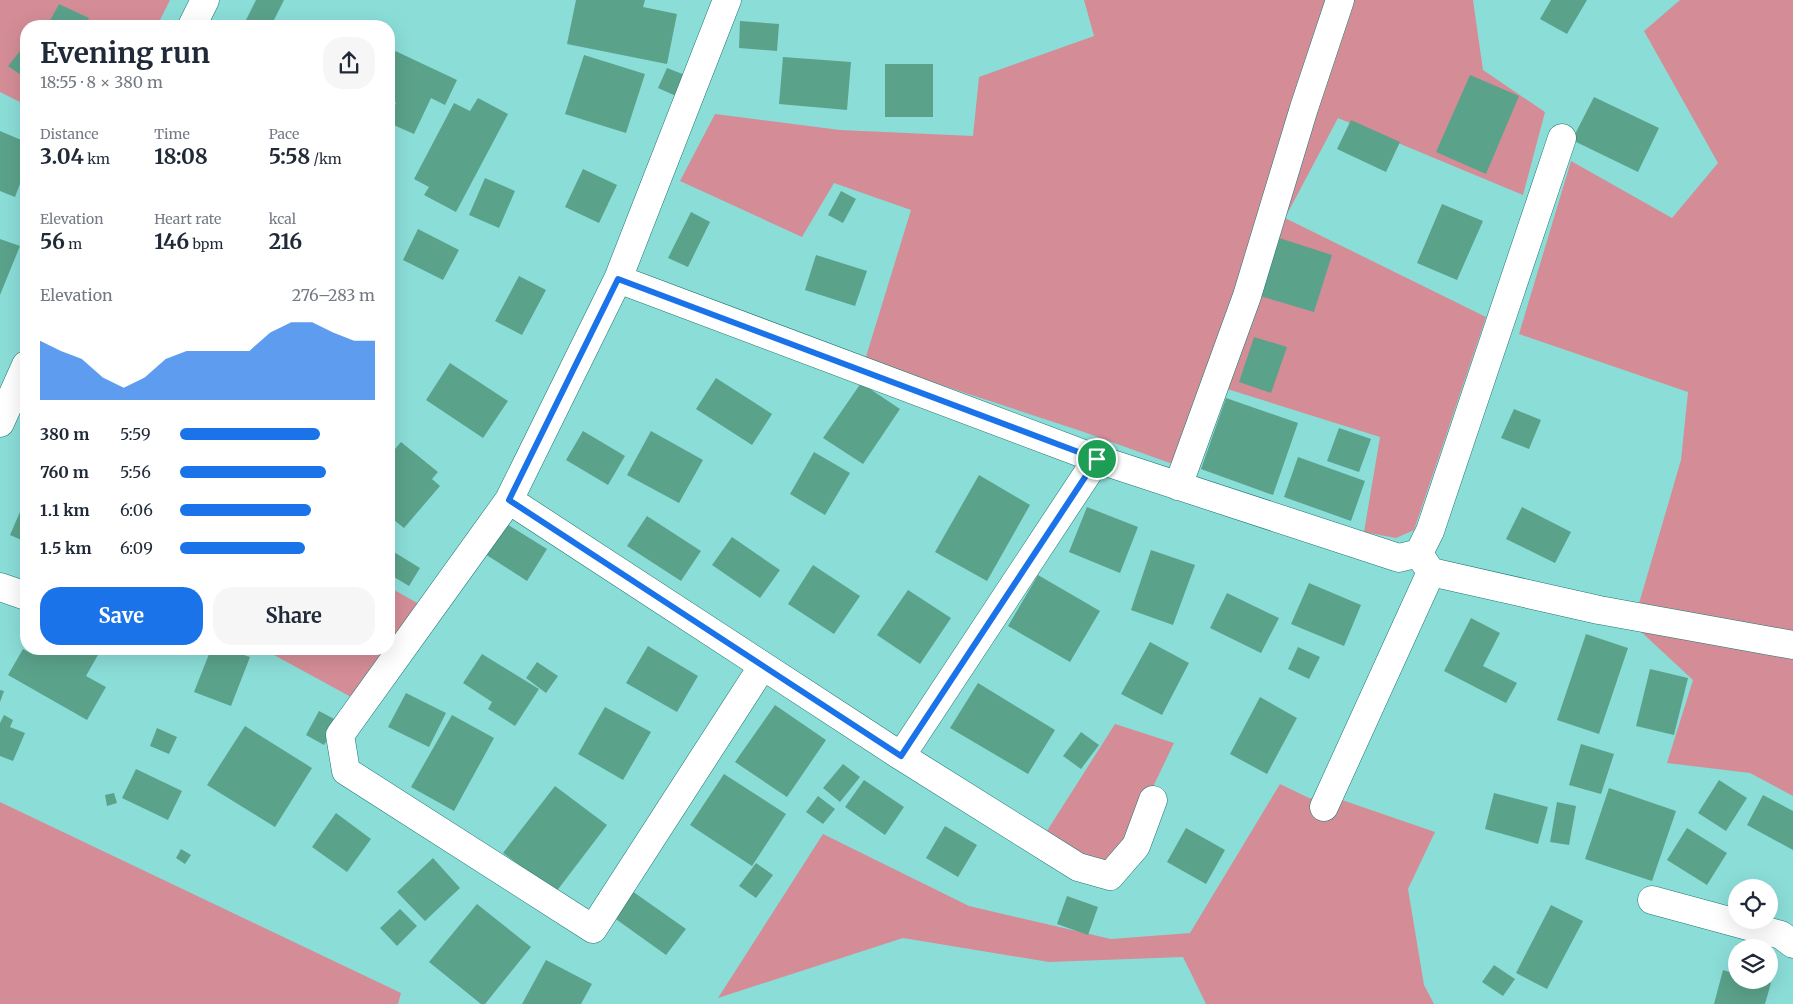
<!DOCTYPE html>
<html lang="en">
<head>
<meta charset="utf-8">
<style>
  body { margin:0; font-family:Merriweather,serif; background:#f6f6f7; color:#1f2937; height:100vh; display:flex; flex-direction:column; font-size:19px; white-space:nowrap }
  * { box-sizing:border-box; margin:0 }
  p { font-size:16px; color:#747a83 }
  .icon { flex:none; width:28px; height:28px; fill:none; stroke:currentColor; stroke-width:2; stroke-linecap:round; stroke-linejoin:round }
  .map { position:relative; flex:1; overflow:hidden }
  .sheet { position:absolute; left:20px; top:20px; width:375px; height:635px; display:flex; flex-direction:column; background:#fff; border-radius:20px; box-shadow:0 5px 20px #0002 }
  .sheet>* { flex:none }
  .tools { position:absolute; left:1728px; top:879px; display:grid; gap:10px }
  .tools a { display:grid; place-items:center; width:50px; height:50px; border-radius:50%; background:#fff; box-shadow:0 5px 20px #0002; font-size:25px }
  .pin { position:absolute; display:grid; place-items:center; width:42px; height:42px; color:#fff; margin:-21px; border:2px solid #fff; border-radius:50%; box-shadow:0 1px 5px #0007 }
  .round { display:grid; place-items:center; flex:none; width:52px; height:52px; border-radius:20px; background:#f6f6f7 }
  .overview { display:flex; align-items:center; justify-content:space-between; height:85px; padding:0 20px }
  h1 { font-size:28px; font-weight:700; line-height:38px }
  .stats { display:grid; grid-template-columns:repeat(3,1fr); gap:8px; height:85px; padding:5px 20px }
  .stats div { display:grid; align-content:center }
  .stats b { font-size:21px; font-weight:700 }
  .stats small { font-size:14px; font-weight:400 }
  .stats p { font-size:14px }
  .chart { height:140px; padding:10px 20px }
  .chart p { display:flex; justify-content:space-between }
  .chart svg { width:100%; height:90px; margin-top:5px; fill:#1a73e8; opacity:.7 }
  .action { display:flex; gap:10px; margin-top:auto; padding:10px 20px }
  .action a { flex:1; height:58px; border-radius:20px; background:#1a73e8; color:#fff; font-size:20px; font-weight:700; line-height:58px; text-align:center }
  .action a+a { background:#f6f6f7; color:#1f2937 }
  ul { padding:0 20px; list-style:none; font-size:16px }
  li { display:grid; grid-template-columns:80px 60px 1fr; align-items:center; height:38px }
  li i { height:12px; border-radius:6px; background:#1a73e8 }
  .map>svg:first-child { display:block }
</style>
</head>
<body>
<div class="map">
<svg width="1793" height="1004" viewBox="0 0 1793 1004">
  <rect width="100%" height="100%" fill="#8bddd8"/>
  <!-- green -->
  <path fill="#d48d96" d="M0,0H170L157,26H26V105L0,92Z
    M1084,0H1473L1483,70L1545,112L1523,195L1338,118L1285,218L1486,317L1414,530L1396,538L1364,532L1380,437L1224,388L1192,471L1081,431L865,360L911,210L834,183L802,237L680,181L715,114L840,130L973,136L979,77L1094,36Z
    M1680,0H1793V634L1638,607L1681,460L1688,392L1519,334L1571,161L1672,218L1718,163L1644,31Z
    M389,587L419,604L389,645Z
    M1638,629L1793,659V796L1750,773L1667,763L1693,680Z
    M263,649H386L351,697Z
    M1115,724L1174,743L1128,839L1104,863L1080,857L1045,834Z
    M1280,784L1309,798L1342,800L1435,832L1408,889L1424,985L1434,1004H1206L1183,957L1049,962L903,938L718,998L823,834L969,906L1111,939L1190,933Z
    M0,802L401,993L398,1004H0Z"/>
  <!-- building -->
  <path fill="#5ba28b" d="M256,0H284L271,26H254L245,22Z
    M576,0H645L643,7L677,14L667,64L567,44Z
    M1551,0H1587L1567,34L1540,19Z
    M59,4L89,18L85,26H47Z
    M740,21L779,24L777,51L739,48Z
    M389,48L457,80L445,105L431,98L414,134L389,123V117L396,103L389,100Z
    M21,50L26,54V68L21,75L8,66Z
    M584,55L645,74L626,133L565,114Z
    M783,57L851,62L847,110L779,104Z
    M885,64H933V117H885Z
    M667,68L685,75L676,96L658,88Z
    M1470,75L1519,96L1486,174L1436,152Z
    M1594,97L1659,128L1638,172L1572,140Z
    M478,98L508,114L456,212L424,195L429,187L414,179L454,103L470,111Z
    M1351,120L1400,142L1386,172L1337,149Z
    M0,131L26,142V168L15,197L0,191Z
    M583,169L617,185L599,223L565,207Z
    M485,178L515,191L499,228L469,215Z
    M841,191L856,199L843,223L828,215Z
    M1442,204L1483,221L1457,280L1417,263Z
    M691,212L710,222L688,267L668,258Z
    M418,229L459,250L443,280L403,260Z
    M1267,234L1332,255L1314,312L1260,296Z
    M0,239L20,246L0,295Z
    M816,255L867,271L855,306L805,290Z
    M519,276L546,290L522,335L495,321Z
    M1254,337L1287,347L1271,393L1239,382Z
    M450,363L508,401L483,438L426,400Z
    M716,378L772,414L752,445L696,409Z
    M861,383L900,409L863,464L823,438Z
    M1226,398L1298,423L1273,495L1201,469Z
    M1514,409L1541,420L1529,449L1501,438Z
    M1339,428L1371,439L1359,472L1327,461Z
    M583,431L625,456L608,485L566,460Z
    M651,431L703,460L679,503L627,475Z
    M401,442L438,472L432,479L440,486L404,528L389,516V456Z
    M814,452L850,473L825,515L790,494Z
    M1298,457L1365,481L1351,521L1284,497Z
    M979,475L1030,505L987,581L935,552Z
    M26,498V542L10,535Z
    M1087,507L1138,527L1120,573L1069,552Z
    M1522,507L1571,532L1555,563L1506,539Z
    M647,516L701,551L681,581L627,546Z
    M505,523L547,549L527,581L485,554Z
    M732,537L780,570L760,598L712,565Z
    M389,549L420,568L409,586L389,574Z
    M1151,550L1195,565L1173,625L1131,610Z
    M813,565L860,596L834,634L788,604Z
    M1038,575L1100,611L1070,662L1008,626Z
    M1309,583L1361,605L1344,646L1291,624Z
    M908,590L951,618L920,664L877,635Z
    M1227,593L1279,618L1261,653L1210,628Z
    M1471,618L1500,633L1483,666L1517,683L1506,703L1444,671Z
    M1586,634L1628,648L1599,734L1557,720Z
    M1150,642L1189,663L1162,715L1121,694Z
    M648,646L698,676L677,712L626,683Z
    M1298,647L1320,657L1309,679L1288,669Z
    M23,649L34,655L37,649H91L99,653L86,676L106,687L87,720L8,675Z
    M211,649H227L250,657L231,706L194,692Z
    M482,654L539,689L515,726L488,709L492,702L463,683Z
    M537,662L558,676L546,693L526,678Z
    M1650,669L1688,678L1674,735L1636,726Z
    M978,683L1055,730L1028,774L950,728Z
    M0,690L4,691L0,702Z
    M406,693L446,713L429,747L388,727Z
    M1260,697L1297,718L1267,774L1230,754Z
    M775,705L826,740L787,797L735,762Z
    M605,707L651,732L623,780L578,754Z
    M319,711L338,721L324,745L306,735Z
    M4,715L13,720L10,727L25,733L13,761L0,756V723Z
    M452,715L494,738L454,811L411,787Z
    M245,726L312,768L275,827L207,785Z
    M157,728L177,737L169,754L150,746Z
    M1081,732L1099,745L1081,769L1063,756Z
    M1581,744L1614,754L1601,794L1569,785Z
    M843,764L860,777L840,802L823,788Z
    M136,769L182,791L168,820L122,798Z
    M724,774L786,814L752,866L690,825Z
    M864,780L904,807L885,835L845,807Z
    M1719,780L1747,798L1726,831L1698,813Z
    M555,786L607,825L556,892L503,853Z
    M1609,788L1676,811L1652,881L1585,859Z
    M114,793L117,803L107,806L105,795Z
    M1494,793L1548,807L1538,844L1485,829Z
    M1763,795L1793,811V850L1747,825Z
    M818,796L835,809L823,824L806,812Z
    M1557,802L1576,806L1569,845L1550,842Z
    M336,813L371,839L347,872L312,847Z
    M945,826L977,845L958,877L926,858Z
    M1186,828L1225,850L1206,884L1167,862Z
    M1687,828L1727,853L1707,885L1667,860Z
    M181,849L191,855L185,864L176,858Z
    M433,858L460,888L425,921L397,892Z
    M756,863L773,875L756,898L739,886Z
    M632,891L686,929L666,955L613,917Z
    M1067,896L1098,907L1088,935L1057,924Z
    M477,904L531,947L485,1004H481L429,962Z
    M1551,905L1583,921L1547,989L1516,973Z
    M400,909L417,926L397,946L380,928Z
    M546,960L592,984L581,1004H522Z
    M1494,965L1515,979L1503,996L1482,982Z
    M1723,970L1736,974V980H1758L1771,983L1765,1004H1714Z"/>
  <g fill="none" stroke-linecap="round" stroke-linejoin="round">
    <!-- minor casing -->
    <g stroke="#1c7672" stroke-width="29">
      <path id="minor" d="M727,0L618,279L509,500L340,735L346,771L593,929L762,667
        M192,26L205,0
        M0,423L26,365
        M1097,459L1399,558L1419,553L1430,531L1562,138
        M1178,486L1247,296L1304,108L1340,0
        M509,500L901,756L1097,459L618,279
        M1431,572L1599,610L1793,645
        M0,587L26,596
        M901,756L1078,867L1110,876L1136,846L1153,800
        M1324,807L1431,572L1421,557
        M1652,900L1781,935L1793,944"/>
    </g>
    <!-- minor -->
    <use href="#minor" stroke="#fff" stroke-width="28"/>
  </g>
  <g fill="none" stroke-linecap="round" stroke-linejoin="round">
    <!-- route casing -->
    <g stroke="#fff" stroke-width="10">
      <path id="route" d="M618,279L1097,459L901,756L509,500Z"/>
    </g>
    <!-- route -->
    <use href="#route" stroke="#1a73e8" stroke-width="6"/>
  </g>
</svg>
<div class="tools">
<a><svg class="icon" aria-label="locate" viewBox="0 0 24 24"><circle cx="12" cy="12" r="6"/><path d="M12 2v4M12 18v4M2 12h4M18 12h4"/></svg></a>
<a><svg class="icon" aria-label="layers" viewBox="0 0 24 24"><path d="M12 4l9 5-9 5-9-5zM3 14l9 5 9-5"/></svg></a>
</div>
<div class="pin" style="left:1097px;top:459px;background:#1e9e55"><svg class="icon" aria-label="arrive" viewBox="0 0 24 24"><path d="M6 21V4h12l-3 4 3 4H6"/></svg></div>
<section class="sheet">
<div class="overview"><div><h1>Evening run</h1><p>18:55 · 8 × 380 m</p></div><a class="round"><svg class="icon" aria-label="share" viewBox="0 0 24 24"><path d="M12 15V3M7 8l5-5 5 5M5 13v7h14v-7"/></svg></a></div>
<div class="stats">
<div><p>Distance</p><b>3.04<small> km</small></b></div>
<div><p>Time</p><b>18:08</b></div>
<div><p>Pace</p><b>5:58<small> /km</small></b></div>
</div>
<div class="stats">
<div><p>Elevation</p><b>56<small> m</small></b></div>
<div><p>Heart rate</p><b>146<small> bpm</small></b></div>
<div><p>kcal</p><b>216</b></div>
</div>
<div class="chart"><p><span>Elevation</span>276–283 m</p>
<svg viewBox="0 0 160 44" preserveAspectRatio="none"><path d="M0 44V15L10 20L20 24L30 33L40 38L50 33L60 24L70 20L80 20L90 20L100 20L110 11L120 6L130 6L140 11L150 15L160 15V44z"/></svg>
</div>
<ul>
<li><b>380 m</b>5:59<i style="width:72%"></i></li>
<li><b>760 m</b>5:56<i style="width:75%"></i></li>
<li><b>1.1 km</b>6:06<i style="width:67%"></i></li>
<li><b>1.5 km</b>6:09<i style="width:64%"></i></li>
</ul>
<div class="action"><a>Save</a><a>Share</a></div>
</section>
</div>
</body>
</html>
